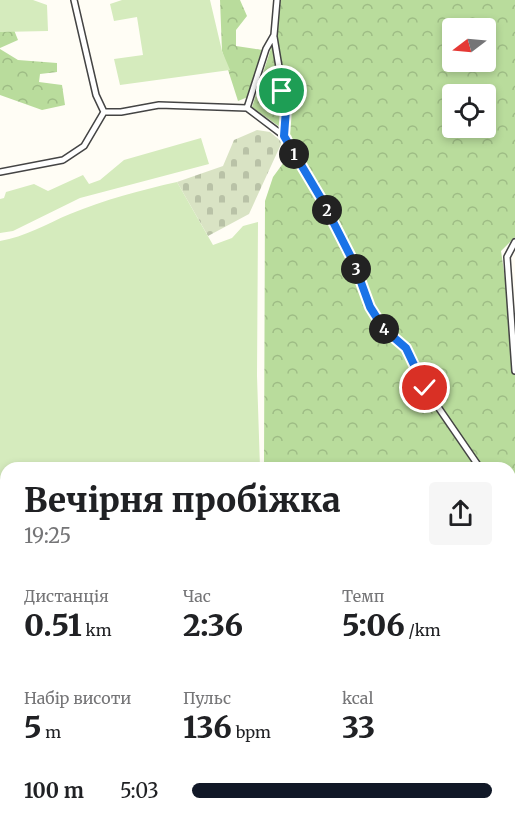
<!DOCTYPE html>
<html lang="uk">
<head>
<meta charset="utf-8">
<style>
  body { margin:0; font-family:Merriweather,serif; background:#f6f6f6; color:#202124; height:100vh; display:flex; flex-direction:column; font-size:22px; white-space:nowrap }
  * { box-sizing:border-box; margin:0 }
  p { font-size:20px; color:#757577 }
  .icon { flex:none; width:33px; height:33px; fill:none; stroke:currentColor; stroke-width:2; stroke-linecap:round; stroke-linejoin:round }
  .map { position:relative; flex:1; overflow:hidden }
  .sheet { position:absolute; left:0px; top:462px; width:516px; height:364px; display:flex; flex-direction:column; background:#fff; border-radius:18px 18px 0 0; box-shadow:0 3px 9px #0003 }
  .sheet>* { flex:none }
  .needle { width:39px; rotate:254deg }
  .fabs { position:absolute; left:442px; top:18px; display:grid; gap:12px }
  .fabs a { display:grid; place-items:center; width:54px; height:54px; border-radius:6px; background:#fff; box-shadow:0 3px 9px #0003; font-size:30px }
  .pin { position:absolute; display:grid; place-items:center; width:51px; height:51px; color:#fff; margin:-26px; border:3px solid #fff; border-radius:50%; box-shadow:0 2px 6px #0007 }
  .km { position:absolute; width:30px; height:30px; margin:-15px; border-radius:50%; background:#222; color:#fff; font-size:16px; line-height:30px; text-align:center }
  .round { display:grid; place-items:center; flex:none; width:63px; height:63px; border-radius:6px; background:#f6f6f6 }
  .summary { display:flex; align-items:center; justify-content:space-between; height:102px; padding:0 24px }
  h1 { font-size:33px; font-weight:800; line-height:45px }
  .metrics { display:grid; grid-template-columns:repeat(3,1fr); gap:9px; height:102px; padding:6px 24px }
  .metrics div { display:grid; align-content:center }
  .metrics b { font-size:30px; font-weight:800 }
  .metrics small { font-size:16px; font-weight:400 }
  .metrics p { font-size:16px }
  ul { padding:0 24px; list-style:none; font-size:20px }
  li { display:grid; grid-template-columns:96px 72px 1fr; align-items:center; height:45px }
  li i { height:15px; border-radius:8px; background:#111827 }
  .map>svg:first-child { display:block }
</style>
</head>
<body>
<div class="map">
<svg width="515" height="826" viewBox="0 0 515 826">
  <defs>
    <pattern id="forest-crowns" width="20" height="18" patternUnits="userSpaceOnUse" patternTransform="scale(1.5)"><rect width="20" height="18" fill="#b9dc9c"/><path d="M2 6a3 3 0 1 1 6 0M12 15a3 3 0 1 1 6 0" fill="none" stroke="#9ebc85"/></pattern>
    <pattern id="cemetery-stones" width="16" height="16" patternUnits="userSpaceOnUse" patternTransform="scale(1.5)"><rect width="16" height="16" fill="#d9e3c4"/><path d="M2 7V4a2 2 0 0 1 4 0v3zM10 15v-3a2 2 0 0 1 4 0v3z" fill="#b9c2a7"/></pattern>
  </defs>
  <rect width="100%" height="100%" fill="#fffdf5"/>
  <!-- forest -->
  <path fill="url(#forest-crowns)" fill-rule="evenodd" d="M220,0H240L247,16L236,30V46L263,50L248,97L238,101L222,51Z
    M280,0H515V237L501,251L515,346V482H510V468H264L265,201L273,177L295,147L291,135L252,107L275,36ZM453,28H486V62H453ZM453,94H486V128H453Z
    M14,30L18,40L0,48V32Z
    M0,49L18,60L57,63V72L40,74L39,82L62,85L65,105L42,110L0,95Z
    M510,523L515,531V578L510,580Z"/>
  <!-- cemetery -->
  <path fill="url(#cemetery-stones)" d="M257,130L270,132L282,142L249,214L208,236L177,182L223,166L234,140Z"/>
  <!-- garden -->
  <path fill="#d5ebbd" d="M0,0H33L47,5L48,31L0,32Z
    M122,0H210L222,51L230,70L120,85L114,59L143,55L137,17L114,21L110,4Z
    M201,138L209,164L80,198L13,231L0,233V199L4,198L6,192L34,184L48,191L83,175L89,184L100,180L124,160Z
    M177,182L213,245L232,238L243,226L258,222L257,376L260,468H6V773L0,772V241C25,237 46,224 70,214C104,200 141,190 177,182Z
    M0,774L6,776V820H217L224,826H0Z"/>
  <g fill="none" stroke-linecap="round" stroke-linejoin="round">
    <!-- street casing -->
    <g stroke="#444" stroke-width="8">
      <path id="street" d="M74,0L96,95L104,112H121L159,105L247,108
        M274,37L286,109L284,136
        M247,108L284,136L322,200L354,263L370,307L384,329L406,348L425,388L480,468
        M247,108L266,49L274,35L277,0
        M0,172L63,160L84,146L104,112
        M515,242L507,257L515,371
        M510,511L515,519
        M510,633L515,632
        M510,685L515,683
        M510,732L515,730
        M510,773H515
        M220,820L225,826
        M24,826L36,820
        M303,826L311,820
        M402,826L403,820
        M458,826L467,822L515,825"/>
    </g>
    <!-- street -->
    <use href="#street" stroke="#fff" stroke-width="5"/>
  </g>
  <g fill="none" stroke-linecap="round" stroke-linejoin="round">
    <!-- route casing -->
    <g stroke="#fff" stroke-width="12">
      <path id="route" d="M282,91L286,109L284,136L322,200L354,263L370,307L384,329L406,348L425,388"/>
    </g>
    <!-- route -->
    <use href="#route" stroke="#1a73e8" stroke-width="8"/>
  </g>
</svg>
<div class="fabs">
<a><svg class="needle" viewBox="-14 -14 28 28"><path d="M0-13l5 13h-10z" fill="#e53935"/><path d="M0 13l5-13h-10z" fill="#757577"/></svg></a>
<a><svg class="icon" aria-label="locate" viewBox="0 0 24 24"><circle cx="12" cy="12" r="6"/><path d="M12 2v4M12 18v4M2 12h4M18 12h4"/></svg></a>
</div>
<div class="pin" style="left:282px;top:91px;background:#1e9e55"><svg class="icon" aria-label="arrive" viewBox="0 0 24 24"><path d="M6 21V4h12l-3 4 3 4H6"/></svg></div>
<div class="pin" style="left:425px;top:388px;background:#d93025"><svg class="icon" aria-label="check" viewBox="0 0 24 24"><path d="M5 12l5 5 9-10"/></svg></div>
<b class="km" style="left:294px;top:154px">1</b>
<b class="km" style="left:327px;top:210px">2</b>
<b class="km" style="left:356px;top:269px">3</b>
<b class="km" style="left:384px;top:329px">4</b>
<section class="sheet">
<div class="summary"><div><h1>Вечірня пробіжка</h1><p>19:25</p></div><a class="round"><svg class="icon" aria-label="share" viewBox="0 0 24 24"><path d="M12 15V3M7 8l5-5 5 5M5 13v7h14v-7"/></svg></a></div>
<div class="metrics">
<div><p>Дистанція</p><b>0.51<small> km</small></b></div>
<div><p>Час</p><b>2:36</b></div>
<div><p>Темп</p><b>5:06<small> /km</small></b></div>
</div>
<div class="metrics">
<div><p>Набір висоти</p><b>5<small> m</small></b></div>
<div><p>Пульс</p><b>136<small> bpm</small></b></div>
<div><p>kcal</p><b>33</b></div>
</div>
<ul>
<li><b>100 m</b>5:03<i style="width:100%"></i></li>
</ul>
</section>
</div>
</body>
</html>
